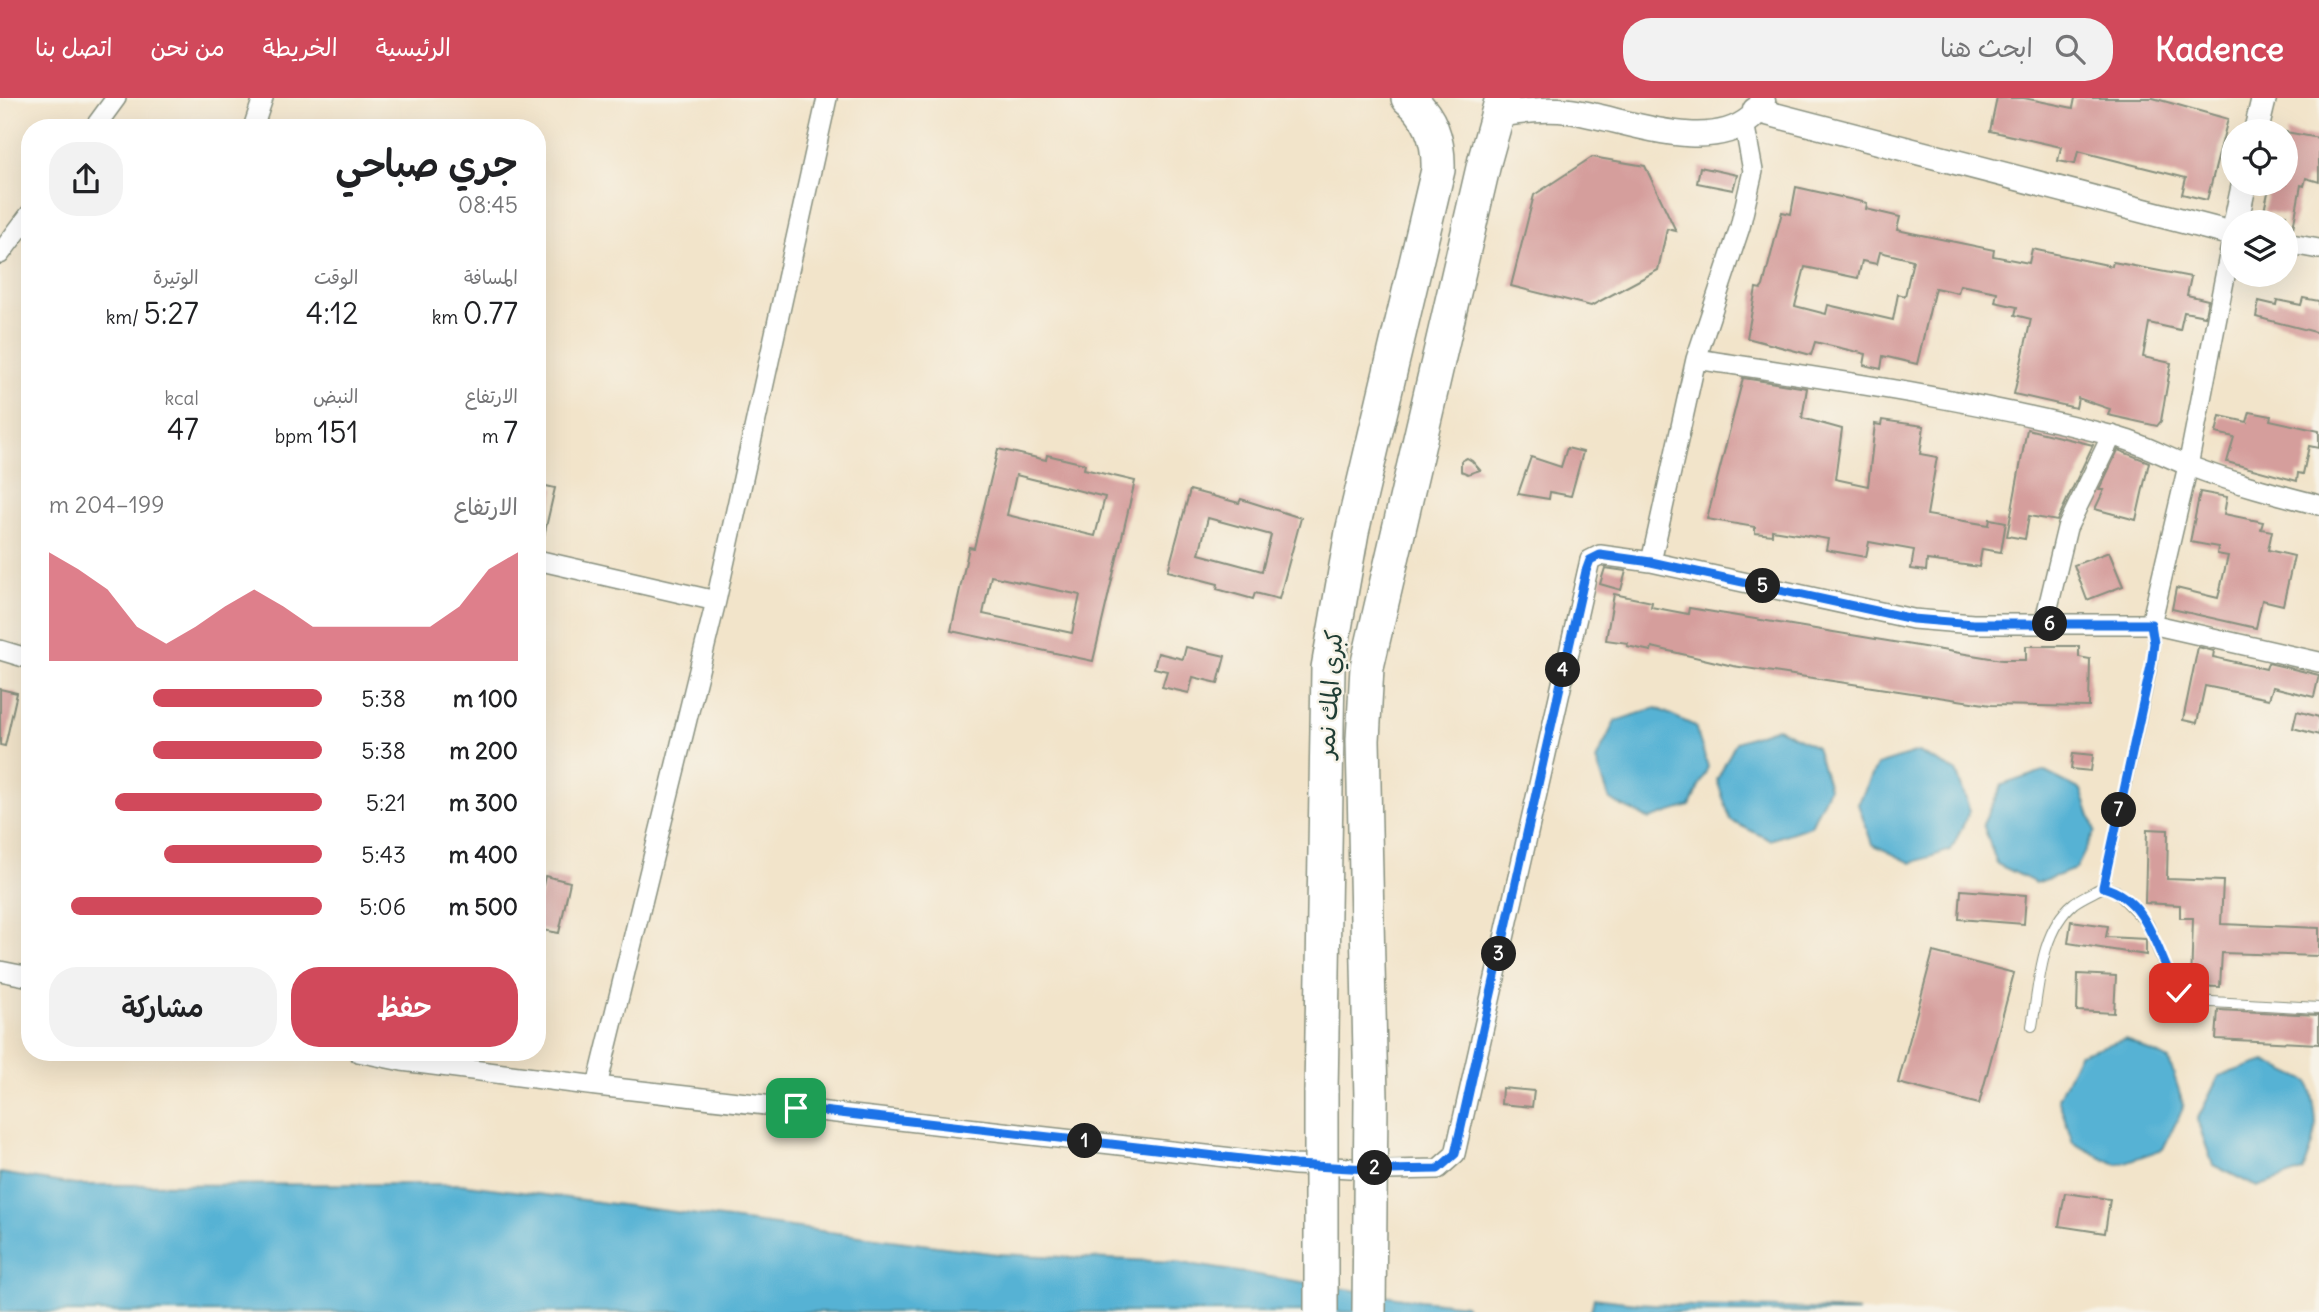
<!DOCTYPE html>
<html lang="ar">
<head>
<meta charset="utf-8">
<style>
  body { margin:0; font-family:Delius,"Playpen Sans Arabic",sans-serif; background:#f2f2f2; color:#202124; direction:rtl; height:100vh; display:flex; flex-direction:column; font-size:26px; white-space:nowrap }
  * { box-sizing:border-box; margin:0 }
  p { font-size:23px; color:#757577 }
  .icon { flex:none; width:38px; height:38px; fill:none; stroke:currentColor; stroke-width:2; stroke-linecap:round; stroke-linejoin:round }
  .map { position:relative; flex:1; overflow:hidden; direction:ltr }
  .side { position:absolute; left:21px; top:21px; width:525px; height:942px; display:flex; flex-direction:column; background:#fff; border-radius:28px; box-shadow:0 7px 28px #0002; direction:rtl }
  .side>* { flex:none }
  .tools { position:absolute; left:2221px; top:21px; display:grid; gap:14px }
  .tools a { display:grid; place-items:center; width:77px; height:77px; border-radius:50%; background:#fff; box-shadow:0 7px 28px #0002; font-size:35px }
  .pin { position:absolute; display:grid; place-items:center; width:60px; height:60px; color:#fff; margin:-30px; border-radius:14px; box-shadow:0 4px 10px #0006 }
  .km { position:absolute; width:35px; height:35px; margin:-18px; border-radius:50%; background:#222; color:#fff; font-size:19px; line-height:35px; text-align:center }
  .round { display:grid; place-items:center; flex:none; width:74px; height:74px; border-radius:28px; background:#f2f2f2 }
  .overview { display:flex; align-items:center; justify-content:space-between; height:119px; padding:0 28px }
  h1 { font-size:38px; font-weight:600; line-height:52px }
  .stats { display:grid; grid-template-columns:repeat(3,1fr); gap:10px; height:119px; padding:7px 28px }
  .stats div { display:grid; align-content:center }
  .stats b { font-size:30px; font-weight:600 }
  .stats small { font-size:19px; font-weight:400 }
  .stats p { font-size:19px }
  .chart { height:196px; padding:14px 28px }
  .chart p { display:flex; justify-content:space-between }
  .chart svg { width:100%; height:126px; margin-top:7px; fill:#d1495b; opacity:.7 }
  .action { display:flex; gap:14px; margin-top:auto; padding:14px 28px }
  .action a { flex:1; height:80px; border-radius:28px; background:#d1495b; color:#fff; font-size:28px; font-weight:600; line-height:80px; text-align:center }
  .action a+a { background:#f2f2f2; color:#202124 }
  ul { padding:0 28px; list-style:none; font-size:23px }
  li { display:grid; grid-template-columns:112px 84px 1fr; align-items:center; height:52px }
  li i { height:18px; border-radius:9px; background:#d1495b }
  header { display:flex; align-items:center; gap:42px; box-sizing:border-box; height:98px; padding:0 35px; background:#d1495b; color:#fff }
  header strong { font-size:33px }
  nav { display:flex; gap:38px; margin-inline-start:auto; font-size:24px }
  .search { width:490px; height:63px; background:#f2f2f2; display:flex; align-items:center; gap:18px; box-sizing:border-box; padding:0 24px; border-radius:28px; color:#757577; font-size:26px }
  .map>svg:first-child { display:block }
</style>
</head>
<body>
<header>
<strong>Kadence</strong>
<div class="search"><svg class="icon" aria-label="search" viewBox="0 0 24 24"><circle cx="10" cy="10" r="6"/><path d="M15 15l6 6"/></svg>ابحث هنا</div>
<nav><a>الرئيسية</a><a>الخريطة</a><a>من نحن</a><a>اتصل بنا</a></nav>
</header>
<div class="map">
<svg width="2319" height="1214" viewBox="0 0 2319 1214">
  <rect width="100%" height="100%" fill="#f7f3e8"/>
  <filter id="ink" filterUnits="userSpaceOnUse"><feTurbulence type="fractalNoise" baseFrequency=".0143" numOctaves="2"/><feDisplacementMap in="SourceGraphic" scale="14" xChannelSelector="R" yChannelSelector="G"/><feConvolveMatrix kernelMatrix="1 2 1 2 8 2 1 2 1" color-interpolation-filters="sRGB"/></filter>
  <filter id="wash" filterUnits="userSpaceOnUse"><feTurbulence type="fractalNoise" baseFrequency=".00686" numOctaves="4" result="noise"/><feDisplacementMap in="SourceGraphic" scale="28" xChannelSelector="R" yChannelSelector="G"/><feGaussianBlur stdDeviation="1.57" result="paint"/><feColorMatrix in="noise" values="0 0 0 0 0 0 0 0 0 0 0 0 0 0 0 0 0 1.4 0 .05"/><feComposite in="paint" operator="in"/></filter>
  <g filter="url(#wash)">
    <rect width="100%" height="100%" fill="#f2e4ca"/>
    <!-- water -->
    <path fill="#56b2d4" stroke="#3a7884" stroke-width="2" d="M1656,610L1695,628L1708,669L1690,708L1649,721L1610,702L1596,662L1615,623Z
      M1777,630L1816,649L1829,690L1811,728L1770,742L1731,723L1717,682L1736,644Z
      M1918,654L1956,673L1970,713L1951,752L1911,765L1872,746L1858,706L1877,667Z
      M2043,673L2081,692L2095,733L2076,771L2036,785L1997,766L1983,726L2002,687Z
      M2125,941L2169,962L2184,1008L2163,1051L2117,1067L2073,1045L2058,1000L2079,956Z
      M2265,963L2309,984C2319,1024 2319,1036 2303,1073L2257,1089L2213,1067L2197,1022L2219,978Z
      M0,1075L75,1087L460,1086L998,1156L1176,1164L1403,1200L1465,1207L1466,1214H0Z
      M1594,1200C1681,1213 1770,1206 1858,1214H1591Z"/>
    <g id="blocks">
      <!-- building -->
      <path fill="#d59e9c" fill-rule="evenodd" d="M1997,0H2024L2073,10L2075,0H2153L2228,21L2207,102L2182,96L2186,80L2078,53L2075,66L2058,63L2061,49L1990,33Z
        M2286,34L2319,40V84L2306,80L2304,88L2301,87L2293,130L2286,129V117L2264,113L2269,90L2274,91L2275,86H2286Z
        M1592,59L1645,68L1676,133L1667,131L1658,172L1591,208L1511,188L1534,97Z
        M1700,69L1737,77L1733,92L1697,85Z
        M1796,89L1867,105L1866,111L1900,119L1897,132L1994,152L1993,158L2029,165L2032,151L2112,168L2113,164L2191,179L2187,197L2208,202L2205,218L2184,214L2180,232L2149,225L2143,259L2171,265L2161,323L2157,328L2108,317L2110,311L2078,300L2076,310L2014,296L2031,221L2015,217L2017,209L1995,204L1997,194L1960,187L1958,195L1935,190L1917,266L1883,258L1881,271L1864,267L1866,256L1815,244L1811,257L1747,240L1756,190L1761,191L1763,188L1782,114L1791,116ZM1880,154L1913,162L1905,198L1898,196L1893,222L1828,207L1826,216L1795,208L1805,169L1858,180L1862,163L1877,166Z
        M2303,200L2319,203V235L2256,219L2259,203L2276,207L2277,202L2301,207Z
        M1743,280L1807,290L1802,320L1842,331L1835,381L1868,388L1875,326L1881,327L1882,322L1924,328L1920,356L1937,359L1927,417L1989,427L1990,421L2006,424L2001,454L1982,451L1979,469L1927,462L1926,473L1911,471L1914,452L1869,444L1866,459L1826,452L1828,441L1772,432V437L1755,435V429L1707,421Z
        M2250,314L2271,318L2270,322L2319,333V350L2309,348L2303,376L2298,375L2297,383L2227,364L2234,339L2216,335L2220,318L2247,324Z
        M2027,331L2093,347L2057,423L2029,418L2025,441L2007,438Z
        M1567,350L1583,354L1571,398L1550,394L1549,401L1518,396L1531,359L1561,369Z
        M998,351L1046,362L1047,357L1085,366L1084,371L1135,383L1093,563L951,533L969,449L974,450ZM1016,377L1105,399L1095,438L1007,417ZM991,478L1080,497L1072,535L983,516Z
        M2118,352L2149,364L2136,422L2095,411L2104,392H2099Z
        M1467,360L1472,363L1480,372L1468,376L1461,373V363Z
        M537,386L555,390L544,438L537,437Z
        M1190,392L1239,405L1241,401L1301,420L1279,501L1255,495L1253,501L1217,491L1218,486L1168,473ZM1208,420L1271,437L1262,473L1199,456Z
        M2200,394L2227,399L2224,416L2263,424L2261,431L2272,433L2268,452L2294,458L2283,507L2262,502L2256,530L2172,511L2176,490L2218,500L2228,458L2217,456L2218,449L2190,444Z
        M2109,454L2123,488L2087,502L2074,467Z
        M1605,470L1626,473L1621,492L1600,486Z
        M1614,496L1652,504L1651,509L1688,516L1689,510L2002,562H2026V548H2079V559L2090,561L2089,609L1991,607L1733,568L1652,549L1651,553L1627,548L1628,545L1606,542Z
        M1186,549L1225,558L1218,585L1193,579L1189,595L1162,589L1167,573L1154,570L1158,555L1183,561Z
        M2198,549L2214,553L2213,559L2266,571L2268,565L2319,577L2314,599L2273,589L2269,601L2205,588L2197,625L2183,622Z
        M0,591L17,595L5,648L0,647Z
        M2297,613L2319,619V637L2293,630Z
        M2073,655L2093,657L2091,673L2071,671Z
        M2147,731L2168,732L2167,781L2223,783L2221,826L2319,830V858L2222,855L2220,889L2191,888L2193,820H2180V807L2145,805Z
        M545,778L570,784L559,835L537,831V813Z
        M1961,792L2026,797L2024,826L1959,821Z
        M2071,823L2108,828L2106,839L2146,841V857L2068,845Z
        M1933,854L2014,875L1979,1006L1898,985Z
        M2078,876L2116,878L2114,915L2077,913Z
        M2218,912L2319,917V946L2216,941Z
        M1502,990L1534,993L1532,1009L1501,1006Z
        M2065,1095L2110,1101L2105,1135L2059,1128Z"/>
    </g>
  </g>
  <g filter="url(#ink)">
    <use href="#blocks" fill-opacity="0" stroke="#88907f" stroke-width="2"/>
    <g fill="none" stroke-linecap="round" stroke-linejoin="round">
      <!-- service casing -->
      <g stroke="#88907f" stroke-width="12">
        <path id="service" d="M2103,789L2152,568L2154,545L2151,526
          M2032,928C2039,888 2040,833 2074,805C2082,799 2094,794 2103,789L2116,793L2148,826L2170,882L2179,895L2194,903L2319,910"/>
      </g>
      <!-- minor casing -->
      <g stroke="#88907f" stroke-width="22">
        <path id="minor" d="M94,30L116,0
          M253,30L263,0
          M2286,145L2319,151
          M0,156L30,116
          M1696,261C1835,282 1977,302 2113,338C2142,345 2165,359 2192,369C2234,385 2276,396 2319,407
          M537,462L716,503
          M1651,464L1696,261L1740,129L1753,73L1744,24
          M2044,526L2067,430L2112,337
          M2151,526L2188,368L2233,137
          M0,552L30,561
          M0,873L30,879
          M358,954L402,963L597,988L1295,1067L1387,1072L1438,1071L1455,1056L1590,462L1600,457L1651,464L1913,521L1973,526H2151L2319,564
          M597,988L716,503L827,0"/>
      </g>
      <!-- tertiary casing -->
      <g stroke="#88907f" stroke-width="27">
        <path id="tertiary" d="M1755,12L2233,136
          M1499,17C1523,13 1545,10 1569,13C1620,19 1706,58 1751,20C1756,16 1759,8 1763,3
          M2256,33L2264,0
          M2236,124L2244,86"/>
      </g>
      <!-- trunk casing -->
      <g stroke="#88907f" stroke-width="36">
        <path id="trunk" d="M1321,995L1328,570L1352,434L1438,72C1439,44 1431,18 1408,0
          M1371,1001L1363,642L1367,569L1485,61L1502,0"/>
      </g>
      <!-- service -->
      <use href="#service" stroke="#fff" stroke-width="10"/>
      <!-- minor -->
      <use href="#minor" stroke="#fff" stroke-width="19"/>
      <!-- tertiary -->
      <use href="#tertiary" stroke="#fff" stroke-width="24"/>
      <!-- trunk -->
      <use href="#trunk" stroke="#fff" stroke-width="33"/>
      <!-- trunk-bridge casing -->
      <g stroke="#88907f" stroke-width="36" stroke-linecap="butt">
        <path id="trunk-bridge" d="M1321,1214V995
          M1369,1214L1371,1001"/>
      </g>
      <!-- trunk-bridge -->
      <use href="#trunk-bridge" stroke="#fff" stroke-width="33"/>
    </g>
  </g>
  <g fill="none" stroke-linecap="round" stroke-linejoin="round" filter="url(#ink)">
    <!-- route casing -->
    <g stroke="#fff" stroke-width="14">
      <path id="route" d="M796,1010L1295,1067L1387,1072L1438,1071L1455,1056L1586,473L1590,462L1600,457L1651,464L1913,521L1973,526H2151L2154,545L2151,568L2103,789C2151,802 2157,859 2179,895"/>
    </g>
    <!-- route -->
    <use href="#route" stroke="#1a73e8" stroke-width="9"/>
  </g>
  <g text-anchor="middle" stroke-width="5" stroke-linejoin="round" paint-order="stroke">
    <!-- street labels -->
    <g font-size="24" fill="#1f3d34" stroke="#f7f3e8">
      <text transform="translate(1330 596) rotate(-86)" y="8">كبري المك نمر</text>
    </g>
  </g>
</svg>
<div class="tools">
<a><svg class="icon" aria-label="locate" viewBox="0 0 24 24"><circle cx="12" cy="12" r="6"/><path d="M12 2v4M12 18v4M2 12h4M18 12h4"/></svg></a>
<a><svg class="icon" aria-label="layers" viewBox="0 0 24 24"><path d="M12 4l9 5-9 5-9-5zM3 14l9 5 9-5"/></svg></a>
</div>
<div class="pin" style="left:796px;top:1010px;background:#1e9e55"><svg class="icon" aria-label="arrive" viewBox="0 0 24 24"><path d="M6 21V4h12l-3 4 3 4H6"/></svg></div>
<div class="pin" style="left:2179px;top:895px;background:#d93025"><svg class="icon" aria-label="check" viewBox="0 0 24 24"><path d="M5 12l5 5 9-10"/></svg></div>
<b class="km" style="left:1085px;top:1043px">1</b>
<b class="km" style="left:1375px;top:1070px">2</b>
<b class="km" style="left:1499px;top:856px">3</b>
<b class="km" style="left:1563px;top:572px">4</b>
<b class="km" style="left:1763px;top:488px">5</b>
<b class="km" style="left:2050px;top:526px">6</b>
<b class="km" style="left:2119px;top:712px">7</b>
<section class="side">
<div class="overview"><div><h1>جري صباحي</h1><p>08:45</p></div><a class="round"><svg class="icon" aria-label="share" viewBox="0 0 24 24"><path d="M12 15V3M7 8l5-5 5 5M5 13v7h14v-7"/></svg></a></div>
<div class="stats">
<div><p>المسافة</p><b>0.77<small> km</small></b></div>
<div><p>الوقت</p><b>4:12</b></div>
<div><p>الوتيرة</p><b>5:27<small> /km</small></b></div>
</div>
<div class="stats">
<div><p>الارتفاع</p><b>7<small> m</small></b></div>
<div><p>النبض</p><b>151<small> bpm</small></b></div>
<div><p>kcal</p><b>47</b></div>
</div>
<div class="chart"><p><span>الارتفاع</span>199–204 m</p>
<svg viewBox="0 0 160 44" preserveAspectRatio="none"><path d="M0 44V6L10 12L20 19L30 32L40 38L50 32L60 25L70 19L80 25L90 32L100 32L110 32L120 32L130 32L140 25L150 12L160 6V44z"/></svg>
</div>
<ul>
<li><b>100 m</b>5:38<i style="width:62%"></i></li>
<li><b>200 m</b>5:38<i style="width:62%"></i></li>
<li><b>300 m</b>5:21<i style="width:76%"></i></li>
<li><b>400 m</b>5:43<i style="width:58%"></i></li>
<li><b>500 m</b>5:06<i style="width:92%"></i></li>
</ul>
<div class="action"><a>حفظ</a><a>مشاركة</a></div>
</section>
</div>
</body>
</html>
